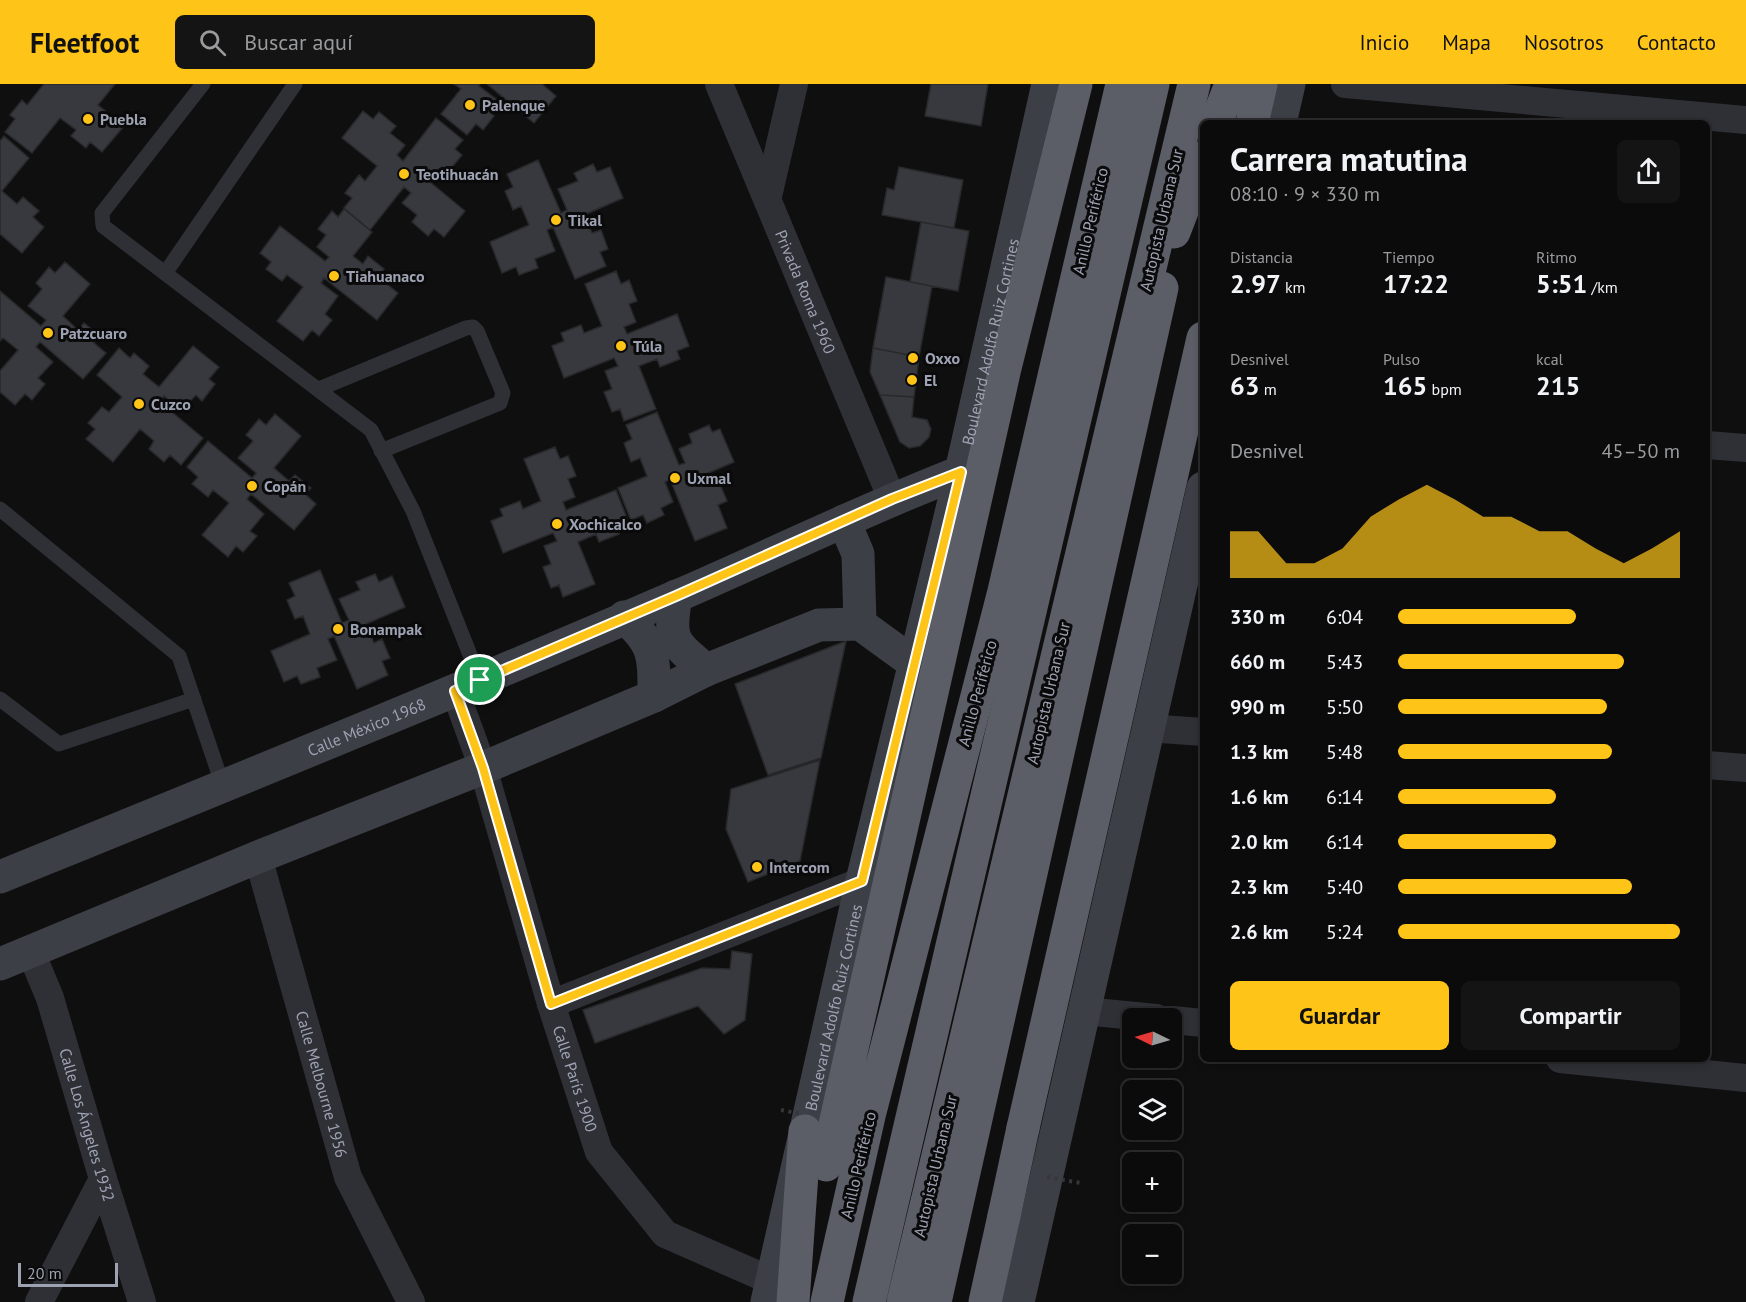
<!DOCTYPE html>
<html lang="es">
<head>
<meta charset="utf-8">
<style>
  body { margin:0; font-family:"PT Sans",sans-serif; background:#141415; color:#f1f3f6; height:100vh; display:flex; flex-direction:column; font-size:22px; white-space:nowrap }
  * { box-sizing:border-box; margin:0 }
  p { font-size:20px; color:#9a9b9d }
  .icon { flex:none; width:33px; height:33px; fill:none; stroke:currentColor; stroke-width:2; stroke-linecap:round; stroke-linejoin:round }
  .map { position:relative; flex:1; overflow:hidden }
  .drawer { position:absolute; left:1200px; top:36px; width:510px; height:942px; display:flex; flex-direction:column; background:#0b0b0c; border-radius:9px; box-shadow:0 3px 9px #0003,0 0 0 2px #2b2b2d }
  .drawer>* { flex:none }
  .needle { width:39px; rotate:275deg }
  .tools { position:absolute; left:1122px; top:924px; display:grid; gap:12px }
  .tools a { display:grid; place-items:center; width:60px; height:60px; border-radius:9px; background:#0b0b0c; box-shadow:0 3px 9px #0003,0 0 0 2px #2b2b2d; font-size:30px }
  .scale { position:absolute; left:18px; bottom:15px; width:100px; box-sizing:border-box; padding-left:6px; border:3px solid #9ea3b3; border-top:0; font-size:16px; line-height:21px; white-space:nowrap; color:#9ea3b3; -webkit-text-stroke:4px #0a0a0b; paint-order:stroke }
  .pin { position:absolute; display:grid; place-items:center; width:51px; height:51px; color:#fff; margin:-26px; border:3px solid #fff; border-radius:50%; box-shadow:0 2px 6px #0007 }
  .round { display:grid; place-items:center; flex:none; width:63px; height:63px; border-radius:9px; background:#141415 }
  .summary { display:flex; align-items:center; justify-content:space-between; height:102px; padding:0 30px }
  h1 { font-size:33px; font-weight:700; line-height:45px }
  .metrics { display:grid; grid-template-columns:repeat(3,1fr); gap:9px; height:102px; padding:6px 30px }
  .metrics div { display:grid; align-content:center }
  .metrics b { font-size:26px; font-weight:700 }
  .metrics small { font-size:16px; font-weight:400 }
  .metrics p { font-size:16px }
  .chart { height:168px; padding:12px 30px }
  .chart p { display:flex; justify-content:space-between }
  .chart svg { width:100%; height:108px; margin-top:6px; fill:#ffc418; opacity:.7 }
  .button { display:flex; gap:12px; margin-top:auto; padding:12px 30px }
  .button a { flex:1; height:69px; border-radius:9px; background:#ffc418; color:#111; font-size:24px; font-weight:700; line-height:69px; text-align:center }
  .button a+a { background:#141415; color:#f1f3f6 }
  ul { padding:0 30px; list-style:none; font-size:20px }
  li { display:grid; grid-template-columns:96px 72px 1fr; align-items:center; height:45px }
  li i { height:15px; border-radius:8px; background:#ffc418 }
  header { display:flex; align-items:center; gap:36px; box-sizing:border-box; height:84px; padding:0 30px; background:#ffc418; color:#111 }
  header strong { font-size:28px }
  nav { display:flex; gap:33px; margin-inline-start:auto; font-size:21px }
  .search { width:420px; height:54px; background:#141415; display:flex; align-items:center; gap:15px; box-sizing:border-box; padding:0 21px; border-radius:9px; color:#9a9b9d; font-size:22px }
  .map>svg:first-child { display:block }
</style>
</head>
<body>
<header>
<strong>Fleetfoot</strong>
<div class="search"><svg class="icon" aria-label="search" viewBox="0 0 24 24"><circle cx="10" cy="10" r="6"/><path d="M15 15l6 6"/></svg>Buscar aquí</div>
<nav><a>Inicio</a><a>Mapa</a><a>Nosotros</a><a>Contacto</a></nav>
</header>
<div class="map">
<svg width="1746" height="1218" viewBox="0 0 1746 1218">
  <rect width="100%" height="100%" fill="#0f0f10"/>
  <!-- building -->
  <path fill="#38393e" stroke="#29292c" stroke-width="1.5" d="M44,0H115L98,21L124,42L102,68L90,58L86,64L71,52L76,46L60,34L32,69L5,48L15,35L10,31L22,16L27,21Z
    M454,0H480L479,2L496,15L488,26L494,32L483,46L476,40L467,51L441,30L461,5Z
    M487,0H542L556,12L534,39Z
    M931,0H988L981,42L925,32Z
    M363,27L373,35L379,28L396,42L390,49L405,61L397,71L403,77L436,34L463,56L455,65L462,71L448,88L442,83L430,98L465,127L444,153L434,145L428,152L412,138L417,131L402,119L411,109L404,103L370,146L344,124L352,114L345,109L359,91L365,97L377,82L342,54Z
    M4,52L29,74L2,107L17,120L23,113L39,127L33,133L44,143L22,169L0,150V57Z
    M538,76L561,129L567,126L558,105L578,97L574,89L593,80L597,88L610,83L623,114L584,131L592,149L601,146L608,165L600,168L606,182L575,195L553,143L547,146L555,167L535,175L538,184L519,191L516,183L502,189L490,158L529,141L521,122L513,126L505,107L513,103L507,90Z
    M899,83L963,96L954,144L882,131L887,104L894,106Z
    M344,125L372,148L353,172L363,180L368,172L384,185L378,193L398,209L377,236L324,194L321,199L338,212L325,230L332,236L319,252L312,246L303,257L277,237L303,203L287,191L282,197L266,185L271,178L260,169L280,142L325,177L329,173L317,163L326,151L318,145L332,127L338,133Z
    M921,138L969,147L958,207L910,198Z
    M65,178L90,200L63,232L78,246L84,239L100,252L94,259L106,269L83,295L40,258L36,263L53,278L38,294L45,300L32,316L25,310L15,321L0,308V287L18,266L3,254L0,257V207L41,242L46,236L28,222L42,205L36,199L49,183L55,189Z
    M616,187L621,200L629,196L637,217L629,220L636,238L624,243L627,250L677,230L689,262L677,267L680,275L660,283L657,275L639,282L656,325L624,337L620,325L612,328L604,308L612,305L605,287L618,282L614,274L564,294L552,262L564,257L561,249L581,241L584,249L602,242L585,200Z
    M886,193L932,202L919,273L873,264Z
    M193,262L219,283L209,295L215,300L202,317L196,311L181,327L164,312L160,318L203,354L181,381L170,371L164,378L149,365L154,357L140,345L113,378L86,355L95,345L88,339L102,323L109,328L122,313L97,291L119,264L130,274L134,269L149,282L143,290L159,303Z
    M873,264L919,273L914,313L880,311L870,288Z
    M880,311L914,313L912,333L927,336L931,345L929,353L920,362L909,364L900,358Z
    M657,328L679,381L685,379L679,365L692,359L689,350L709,341L712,348L720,345L734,378L706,390L710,402L719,398L727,417L718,421L727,444L695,457L670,395L665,398L673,418L661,424L664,431L647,439L643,431L631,436L618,404L647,392L640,374L631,378L624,359L632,355L626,341Z
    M275,330L301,352L274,384L289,397L295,391L311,404L305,410L316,420L294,446L251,410L247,415L264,430L250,447L257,452L243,468L236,462L228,473L202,451L229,419L213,406L208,413L192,400L198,393L187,383L208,357L252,394L256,389L238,374L253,357L246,351L259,335L266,341Z
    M555,363L560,375L568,372L576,392L568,395L575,413L563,418L566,426L616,406L628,437L616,442L619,450L599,458L596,450L578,458L595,500L563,513L559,501L551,504L543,483L551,480L544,462L557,457L553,449L503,469L491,437L503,432L500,425L520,417L523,425L541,417L524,375Z
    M320,486L342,539L349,536L339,515L360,506L356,498L375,490L379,498L392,492L405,523L366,540L374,559L382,555L390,574L382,577L388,591L357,605L334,552L328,555L337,576L317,584L320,593L301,600L297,592L284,598L271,567L310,550L303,532L295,535L287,516L295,512L289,499Z
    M846,557L821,674L768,691L735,600Z
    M820,676L800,777L748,798L726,745L731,705Z
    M732,867L752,870L745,936L724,950L698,922L595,959L583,926L702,884L730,885Z"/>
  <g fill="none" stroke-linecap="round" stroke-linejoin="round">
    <!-- lane -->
    <path stroke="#2f3036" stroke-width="15" d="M203,0L102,129L103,142L371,346L413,427L480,596
      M166,188L295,0
      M319,305L466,244L473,243L477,247L503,309L500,319L381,367
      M0,425L179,572L223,702
      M0,615L59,660L194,615"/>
    <!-- street -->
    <g stroke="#2f3036" stroke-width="28">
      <path id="s1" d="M719,0L892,415"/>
      <path d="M1345,0L1746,36"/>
      <path d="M768,112L794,0"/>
      <path d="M1707,361L1746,364"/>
      <path id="s2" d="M455,607L483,684L551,920L599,1068L665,1150L772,1197"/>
      <path d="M1147,644L1203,648"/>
      <path d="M1707,681L1746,684"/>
      <path id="s3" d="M258,773L348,1093L411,1218"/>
      <path id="s4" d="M30,866L50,914L103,1095L142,1218"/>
      <path d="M551,920L862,797"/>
      <path d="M1084,927L1156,934"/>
      <path d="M1172,936L1203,939"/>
      <path d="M1560,975L1746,994"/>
      <path d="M39,1218L103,1095"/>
    </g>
    <!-- secondary -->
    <g stroke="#3d3f46" stroke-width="33">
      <path d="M1280,39L1289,0"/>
      <path d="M844,437L858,470L860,540"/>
      <path d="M676,512C668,557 673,558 706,586"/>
      <path d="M624,533C655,560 654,572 654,612"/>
      <path id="s5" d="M0,793C226,701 453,609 677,512C772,471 865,425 961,388"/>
      <path d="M0,880L258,773L483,684L654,612L706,586L819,541L860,540L915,580"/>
      <path id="s6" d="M767,1218L862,797L961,388L1048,0"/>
      <path d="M1018,1218L1203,404"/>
    </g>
    <!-- highway -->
    <path stroke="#5b5d67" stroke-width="33" d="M1216,39L1231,0
      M1252,39L1261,0
      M1174,148L1203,73
      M844,1000L1005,284L1076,0
      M1023,1044L1203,254
      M793,1218L805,1047
      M827,1218L869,1032L1004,507L1122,0
      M935,1218L1162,204
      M985,1218L1004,1132"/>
    <!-- path-bridge -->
    <path stroke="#35373d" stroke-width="4" stroke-dasharray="3 4.5" stroke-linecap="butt" d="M781,1026L802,1030
      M1047,1093L1081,1099"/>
    <!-- highway-bridge -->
    <path stroke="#5b5d67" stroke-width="33" d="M826,1081L844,1000
      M1004,1132L1023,1044
      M869,1218L1153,0
      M903,1218L1194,0"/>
  </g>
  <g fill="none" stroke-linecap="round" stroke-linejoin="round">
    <!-- route casing -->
    <g stroke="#fff" stroke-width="12">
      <path id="route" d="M961,388L862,797L551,920L483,684L455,607L676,512L892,415Z"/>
    </g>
    <!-- route -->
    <use href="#route" stroke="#ffc418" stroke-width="8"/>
  </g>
  <!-- markers -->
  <g fill="#ffc418" stroke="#0a0a0b" stroke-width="2">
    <circle cx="470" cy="21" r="6"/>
    <circle cx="88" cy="35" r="6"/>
    <circle cx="404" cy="90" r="6"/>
    <circle cx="556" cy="136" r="6"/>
    <circle cx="334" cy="192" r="6"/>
    <circle cx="48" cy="249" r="6"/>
    <circle cx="621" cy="262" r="6"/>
    <circle cx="913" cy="274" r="6"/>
    <circle cx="912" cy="296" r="6"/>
    <circle cx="139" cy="320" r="6"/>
    <circle cx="675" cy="394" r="6"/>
    <circle cx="252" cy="402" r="6"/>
    <circle cx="557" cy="440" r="6"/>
    <circle cx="338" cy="545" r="6"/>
    <circle cx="757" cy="783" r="6"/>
  </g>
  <g text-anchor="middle" stroke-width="6" stroke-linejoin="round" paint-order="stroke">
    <!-- poi labels -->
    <g font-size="16" font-weight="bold" fill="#9ea3b3" stroke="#0a0a0b" text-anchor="start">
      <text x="482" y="27">Palenque</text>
      <text x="100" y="41">Puebla</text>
      <text x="416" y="96">Teotihuacán</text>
      <text x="568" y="142">Tikal</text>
      <text x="346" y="198">Tiahuanaco</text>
      <text x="60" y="255">Patzcuaro</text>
      <text x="633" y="268">Túla</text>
      <text x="925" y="280">Oxxo</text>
      <text x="924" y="302">El</text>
      <text x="151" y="326">Cuzco</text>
      <text x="687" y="400">Uxmal</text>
      <text x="264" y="408">Copán</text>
      <text x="569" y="446">Xochicalco</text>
      <text x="350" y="551">Bonampak</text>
      <text x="769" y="789">Intercom</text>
    </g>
    <!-- street labels -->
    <g font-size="16" fill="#9ea3b3" stroke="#0a0a0b">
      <text transform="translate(1161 136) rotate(-77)" y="6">Autopista Urbana Sur</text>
      <text transform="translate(1090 137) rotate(-77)" y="6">Anillo Periférico</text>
      <text dy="6" stroke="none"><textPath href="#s1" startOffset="225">Privada Roma 1960</textPath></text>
      <text dy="6" stroke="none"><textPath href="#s6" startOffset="986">Boulevard Adolfo Ruiz Cortines</textPath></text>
      <text transform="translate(977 609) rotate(-75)" y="6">Anillo Periférico</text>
      <text transform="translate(1048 609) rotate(-77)" y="6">Autopista Urbana Sur</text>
      <text dy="6" stroke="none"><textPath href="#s5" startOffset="396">Calle México 1968</textPath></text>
      <text dy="6" stroke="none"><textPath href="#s6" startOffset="302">Boulevard Adolfo Ruiz Cortines</textPath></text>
      <text dy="6" stroke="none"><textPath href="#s2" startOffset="406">Calle París 1900</textPath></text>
      <text dy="6" stroke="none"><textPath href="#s3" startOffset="236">Calle Melbourne 1956</textPath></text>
      <text dy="6" stroke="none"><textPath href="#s4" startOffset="184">Calle Los Ángeles 1932</textPath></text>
      <text transform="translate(858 1081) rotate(-77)" y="6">Anillo Periférico</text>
      <text transform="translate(935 1082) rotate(-77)" y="6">Autopista Urbana Sur</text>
    </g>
  </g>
</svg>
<div class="tools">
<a><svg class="needle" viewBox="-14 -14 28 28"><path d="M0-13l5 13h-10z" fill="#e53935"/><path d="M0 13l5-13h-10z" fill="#9a9b9d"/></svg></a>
<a><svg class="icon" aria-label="layers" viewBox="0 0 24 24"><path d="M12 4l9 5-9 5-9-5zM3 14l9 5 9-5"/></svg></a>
<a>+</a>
<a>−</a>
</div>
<div class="scale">20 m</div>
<div class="pin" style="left:480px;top:596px;background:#1e9e55"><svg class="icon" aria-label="arrive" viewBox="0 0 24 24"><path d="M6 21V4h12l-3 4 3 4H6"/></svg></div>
<section class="drawer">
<div class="summary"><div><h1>Carrera matutina</h1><p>08:10 · 9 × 330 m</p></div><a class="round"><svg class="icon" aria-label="share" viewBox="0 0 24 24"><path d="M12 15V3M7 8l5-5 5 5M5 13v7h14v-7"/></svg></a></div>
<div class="metrics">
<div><p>Distancia</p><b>2.97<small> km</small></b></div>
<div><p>Tiempo</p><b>17:22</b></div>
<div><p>Ritmo</p><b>5:51<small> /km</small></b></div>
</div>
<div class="metrics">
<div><p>Desnivel</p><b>63<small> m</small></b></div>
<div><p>Pulso</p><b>165<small> bpm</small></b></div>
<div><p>kcal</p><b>215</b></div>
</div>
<div class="chart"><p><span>Desnivel</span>45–50 m</p>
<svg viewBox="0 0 160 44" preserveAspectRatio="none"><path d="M0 44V25L10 25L20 38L30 38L40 32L50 19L60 12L70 6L80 12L90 19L100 19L110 25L120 25L130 32L140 38L150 32L160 25V44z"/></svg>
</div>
<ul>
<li><b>330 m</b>6:04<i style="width:63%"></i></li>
<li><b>660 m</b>5:43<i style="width:80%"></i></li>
<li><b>990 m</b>5:50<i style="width:74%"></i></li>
<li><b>1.3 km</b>5:48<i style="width:76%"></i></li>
<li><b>1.6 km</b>6:14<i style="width:56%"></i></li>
<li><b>2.0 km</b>6:14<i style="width:56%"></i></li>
<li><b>2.3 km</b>5:40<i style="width:83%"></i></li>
<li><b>2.6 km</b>5:24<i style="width:100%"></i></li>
</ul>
<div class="button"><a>Guardar</a><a>Compartir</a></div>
</section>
</div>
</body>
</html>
